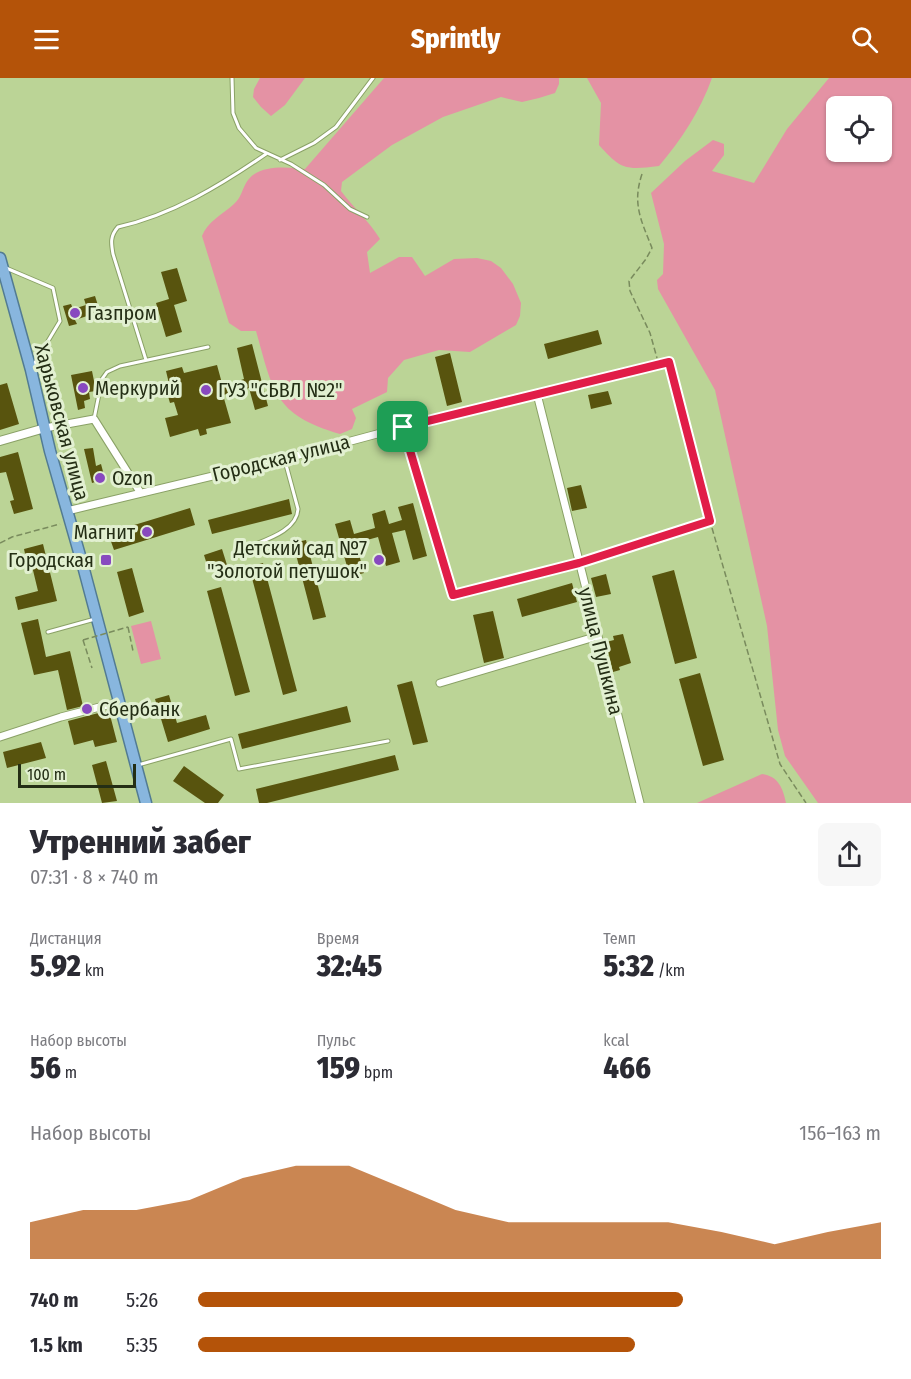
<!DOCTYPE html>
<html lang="ru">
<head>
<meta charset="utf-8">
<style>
  body { margin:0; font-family:"Fira Sans Condensed",sans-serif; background:#f7f7f7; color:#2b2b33; height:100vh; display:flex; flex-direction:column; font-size:22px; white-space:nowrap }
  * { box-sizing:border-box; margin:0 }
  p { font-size:20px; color:#7c7c81 }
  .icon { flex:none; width:33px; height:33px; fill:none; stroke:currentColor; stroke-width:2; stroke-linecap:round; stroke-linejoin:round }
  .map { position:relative; height:725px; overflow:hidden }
  .details { display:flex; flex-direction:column; background:#fff; flex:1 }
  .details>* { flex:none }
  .buttons { position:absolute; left:826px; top:18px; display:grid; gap:12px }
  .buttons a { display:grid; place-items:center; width:66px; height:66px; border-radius:9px; background:#fff; box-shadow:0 2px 4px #0004; font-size:30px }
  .scale { position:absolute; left:18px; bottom:15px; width:118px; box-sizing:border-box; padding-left:6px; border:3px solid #242e15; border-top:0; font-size:16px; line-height:21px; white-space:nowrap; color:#242e15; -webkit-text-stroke:4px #e2f0d1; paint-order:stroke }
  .pin { position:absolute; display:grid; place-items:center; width:51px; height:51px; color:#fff; margin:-26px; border-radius:12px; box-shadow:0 3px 9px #0006 }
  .round { display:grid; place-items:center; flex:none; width:63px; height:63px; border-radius:9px; background:#f7f7f7 }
  .summary { display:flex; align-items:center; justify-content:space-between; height:102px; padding:0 30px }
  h1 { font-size:33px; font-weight:800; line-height:45px }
  .figures { display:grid; grid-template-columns:repeat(3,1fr); gap:9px; height:102px; padding:6px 30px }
  .figures div { display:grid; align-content:center }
  .figures b { font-size:30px; font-weight:800 }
  .figures small { font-size:16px; font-weight:400 }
  .figures p { font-size:16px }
  .chart { height:168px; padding:12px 30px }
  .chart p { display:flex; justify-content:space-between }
  .chart svg { width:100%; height:108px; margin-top:6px; fill:#b45309; opacity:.7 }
  ul { padding:0 30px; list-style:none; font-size:20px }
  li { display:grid; grid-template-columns:96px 72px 1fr; align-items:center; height:45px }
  li i { height:15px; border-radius:8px; background:#b45309 }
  header { display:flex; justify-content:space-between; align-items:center; height:78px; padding:0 30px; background:#b45309; color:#fff; font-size:27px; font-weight:800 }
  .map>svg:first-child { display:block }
</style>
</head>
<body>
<header><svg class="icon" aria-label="menu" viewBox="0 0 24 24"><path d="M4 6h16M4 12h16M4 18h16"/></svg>Sprintly<svg class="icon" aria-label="search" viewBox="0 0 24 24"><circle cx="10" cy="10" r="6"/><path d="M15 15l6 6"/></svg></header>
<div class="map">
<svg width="911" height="725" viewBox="0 0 911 725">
  <rect width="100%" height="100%" fill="#bbd496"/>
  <!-- green -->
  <path fill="#e492a4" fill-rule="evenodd" d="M260,0H305L285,27L271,38L261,29L253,19L254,11Z
    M384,0H559V6L555,15L539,20L522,24L501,19L443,39L392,67L342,104L341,113C354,130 369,143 380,161L367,174L370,195L399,179H412L425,198L454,181L477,180L491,183L501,190L513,206L521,225L520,238L516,247L470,274L439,272L404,282L388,300L387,314L352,331L356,340L352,351L340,356C274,337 273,313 256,253H241L229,245L202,158C207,144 223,136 234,126C242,119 242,110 248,102C260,86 288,89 305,91Z
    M587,0H712C700,33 682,61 659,88C626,92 621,92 599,67L601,25Z
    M829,0H911V725H818L785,678L778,652L767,548L715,312L658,211L657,202L663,196L664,166L651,115L685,83L713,62L724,66V77L712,93L754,105L787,51ZM837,28H882V74H837Z
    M151,543L161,581L141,586L131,548Z
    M762,696C778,698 783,710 786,725H697Z"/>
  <!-- building -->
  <path fill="#58540e" d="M177,190L187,223L174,227L182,254L166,259L156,225L169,221L161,194Z
    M95,218L102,240L92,243L90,237L75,242L77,246L69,248L63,228L71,226L73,231L86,227L84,221Z
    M598,252L602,266L548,281L544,266Z
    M252,266L268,328L255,332L249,310L223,317L231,345L206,351L207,356L200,358L198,351L170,359L165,340L178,337L174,324L170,325L167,315L171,314L166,293L182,289L184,295L217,287L223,309L241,304V302L244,301L237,270Z
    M450,275L462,324L447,328L435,279Z
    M92,293L96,313L89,314L90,321L84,323L85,330L78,332L71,297Z
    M7,305L19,346L0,352V307Z
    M608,313L612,326L591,331L588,317Z
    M93,370L96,388L101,386L105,401L92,405L84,371Z
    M18,374L33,431L14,436L10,423L14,422L6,394L0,395V379Z
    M581,407L587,430L572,433L567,410Z
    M289,421L292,436L212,456L208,442Z
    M413,425L427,478L413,482L405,452L392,455L400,484L386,488L378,459L356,465L364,495L350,499L335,446L350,442L354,456L375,450L372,436L385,432L389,446L402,442L398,429Z
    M190,430L195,447L114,472L108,455Z
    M306,462L326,539L313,542L293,465Z
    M43,466L57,523L18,532L15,519L38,513L31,484L27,485L24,471Z
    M222,471L227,487L209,493L204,477Z
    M263,485L297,613L283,617L249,489Z
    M132,490L144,534L129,539L117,494Z
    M674,492L697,580L675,586L652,498Z
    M606,496L611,516L596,519L591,500Z
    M572,505L577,524L522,539L517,521Z
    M221,509L250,614L235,618L207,513Z
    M493,533L504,580L484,585L473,537Z
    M38,541L46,579L70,573L83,628L67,632L58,592L34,597L21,545Z
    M623,556L631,585L619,589L620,592L613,594L606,564L614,562L613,558Z
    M700,595L724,682L703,688L679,601Z
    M412,603L428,664L413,667L397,607Z
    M169,617L177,645L206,637L210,651L168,664L155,621Z
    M347,628L351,644L242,671L238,656Z
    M106,633L110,637L117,664L95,669L93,662L74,667L68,643Z
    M41,664L46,680L7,690L3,674Z
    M395,677L399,692L267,725H259L256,711Z
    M106,683L117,723L102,725L92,687Z
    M184,688L224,717L218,725H205L173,703Z"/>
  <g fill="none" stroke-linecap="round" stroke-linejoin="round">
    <!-- service casing -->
    <g stroke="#8aa166" stroke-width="5">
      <path id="service" d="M232,0L233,35L239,50L256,70L291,86L324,107L350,131L367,139
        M280,82L314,65L336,49L373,0
        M6,190L53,210L60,243L33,288
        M146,282L113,176C111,165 110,158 118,149C172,137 221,107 266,76
        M94,341L102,301L107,294L120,288L208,269
        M251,468C268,461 297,452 298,431L285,383
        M48,554L95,541
        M138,687L231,661L239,691L388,663"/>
    </g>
    <!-- minor casing -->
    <g stroke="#8aa166" stroke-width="9">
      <path id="minor" d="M537,316L640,725
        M45,350L94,341L140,414
        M67,433L284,381L403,349L669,284L710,443L579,485L453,517L403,349
        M440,605L598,558
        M0,659L61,639L119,624"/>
    </g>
    <!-- tertiary casing -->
    <g stroke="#8aa166" stroke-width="10">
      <path id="tertiary" d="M0,363L45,350"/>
    </g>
    <!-- trunk casing -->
    <g stroke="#527b92" stroke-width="13">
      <path id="trunk" d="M0,180L31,292L50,373L83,488L146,725"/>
    </g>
    <!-- path -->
    <path stroke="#798b5d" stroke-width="1.5" stroke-dasharray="6 3" stroke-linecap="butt" d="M642,96C632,126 641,142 652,170L646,181L629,203L630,213L650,255L657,280
      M712,450L780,686L806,725
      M0,465L12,459L60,446
      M128,549L133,573
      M83,562L92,590"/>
    <!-- service -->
    <use href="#service" stroke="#fff" stroke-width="3"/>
    <!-- minor -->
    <use href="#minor" stroke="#fff" stroke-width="7"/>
    <!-- tertiary -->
    <use href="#tertiary" stroke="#fff" stroke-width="8"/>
    <!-- trunk -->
    <use href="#trunk" stroke="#88b6de" stroke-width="10"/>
    <!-- path-bridge -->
    <path stroke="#798b5d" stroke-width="1.5" stroke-dasharray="6 3" stroke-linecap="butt" d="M83,562L128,549"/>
  </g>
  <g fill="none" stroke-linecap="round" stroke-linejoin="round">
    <!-- route casing -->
    <g stroke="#fff" stroke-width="12">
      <path id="route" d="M669,284L710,443L579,485L453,517L403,349Z"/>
    </g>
    <!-- route -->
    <use href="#route" stroke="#e11d48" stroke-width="8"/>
  </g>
  <!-- markers -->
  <g fill="#8849bf" stroke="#e2f0d1" stroke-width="2">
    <circle cx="75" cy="235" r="6"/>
    <circle cx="83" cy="310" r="6"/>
    <circle cx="206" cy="312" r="6"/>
    <circle cx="100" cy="400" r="6"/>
    <circle cx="147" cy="454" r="6"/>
    <rect x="100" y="476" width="12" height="12" rx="3"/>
    <circle cx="379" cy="482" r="6"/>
    <circle cx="87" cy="631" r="6"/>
  </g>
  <g text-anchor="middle" stroke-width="6" stroke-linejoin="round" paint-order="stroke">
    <!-- poi labels -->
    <g font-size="20" fill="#242e15" stroke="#e2f0d1" text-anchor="start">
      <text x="87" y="242">Газпром</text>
      <text x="95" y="317">Меркурий</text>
      <text x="218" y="319">ГУЗ "СБВЛ №2"</text>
      <text x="112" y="407">Ozon</text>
      <text x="135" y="461" text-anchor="end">Магнит</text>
      <text x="367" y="477" text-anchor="end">Детский сад №7<tspan x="367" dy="23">"Золотой петушок"</tspan></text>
      <text x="94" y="489" text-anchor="end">Городская</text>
      <text x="99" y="638">Сбербанк</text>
    </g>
    <!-- street labels -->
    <g font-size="20" fill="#242e15" stroke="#e2f0d1">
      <text transform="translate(62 344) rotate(75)" y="7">Харьковская улица</text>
      <text transform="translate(281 380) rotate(-14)" y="7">Городская улица</text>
      <text transform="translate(601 573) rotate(76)" y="7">улица Пушкина</text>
    </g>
  </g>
</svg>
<div class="buttons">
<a><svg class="icon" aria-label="locate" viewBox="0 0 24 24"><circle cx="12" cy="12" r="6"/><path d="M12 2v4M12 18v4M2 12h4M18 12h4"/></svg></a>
</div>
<div class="scale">100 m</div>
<div class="pin" style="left:403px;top:349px;background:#1e9e55"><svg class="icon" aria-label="arrive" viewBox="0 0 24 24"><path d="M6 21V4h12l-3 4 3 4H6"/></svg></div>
</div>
<section class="details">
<div class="summary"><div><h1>Утренний забег</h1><p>07:31 · 8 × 740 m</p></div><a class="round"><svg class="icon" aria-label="share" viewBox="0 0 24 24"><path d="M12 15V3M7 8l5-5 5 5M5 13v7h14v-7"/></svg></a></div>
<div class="figures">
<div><p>Дистанция</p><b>5.92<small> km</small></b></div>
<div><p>Время</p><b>32:45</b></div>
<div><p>Темп</p><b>5:32<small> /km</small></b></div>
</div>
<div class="figures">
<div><p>Набор высоты</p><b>56<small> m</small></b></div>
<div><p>Пульс</p><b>159<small> bpm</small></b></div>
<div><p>kcal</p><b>466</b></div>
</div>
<div class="chart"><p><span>Набор высоты</span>156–163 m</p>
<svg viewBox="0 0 160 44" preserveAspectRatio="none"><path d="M0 44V29L10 24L20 24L30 20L40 11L50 6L60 6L70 15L80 24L90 29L100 29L110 29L120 29L130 33L140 38L150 33L160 29V44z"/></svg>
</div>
<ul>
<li><b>740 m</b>5:26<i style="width:71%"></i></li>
<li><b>1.5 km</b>5:35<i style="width:64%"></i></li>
</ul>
</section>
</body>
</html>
